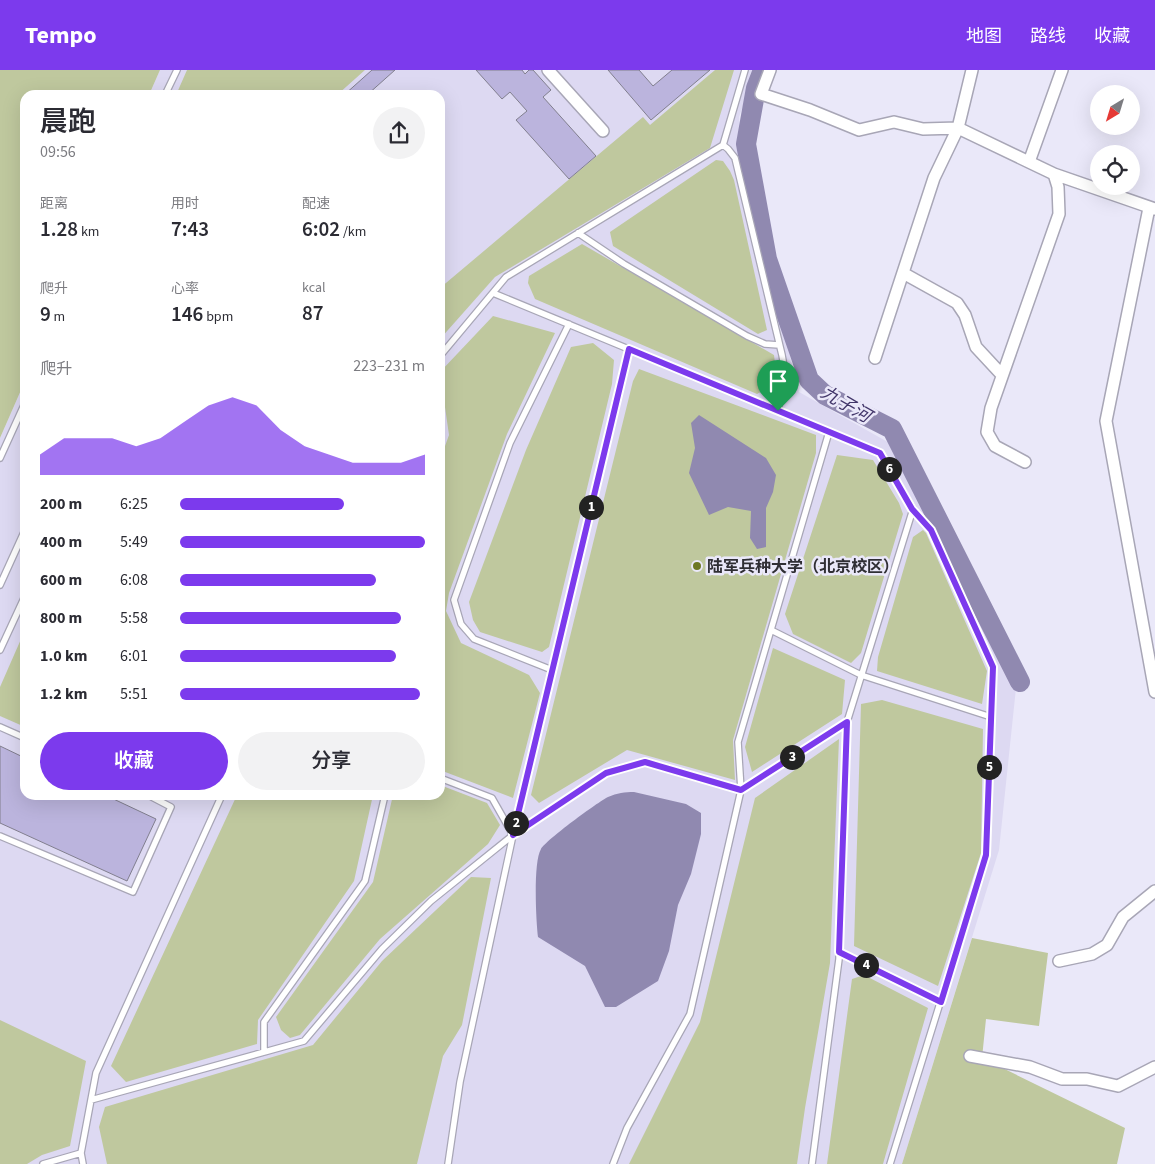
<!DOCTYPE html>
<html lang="zh">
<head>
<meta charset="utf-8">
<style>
  body { margin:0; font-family:"Source Sans 3","Noto Sans SC",sans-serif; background:#f2f2f3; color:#2b2b33; height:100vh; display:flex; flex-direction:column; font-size:19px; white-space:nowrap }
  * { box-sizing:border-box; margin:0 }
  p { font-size:16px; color:#7c7c81 }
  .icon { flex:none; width:28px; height:28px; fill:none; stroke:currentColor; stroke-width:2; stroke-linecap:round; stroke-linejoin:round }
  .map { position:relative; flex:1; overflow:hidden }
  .details { position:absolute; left:20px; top:20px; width:425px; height:710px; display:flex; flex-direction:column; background:#fff; border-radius:15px; box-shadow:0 5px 20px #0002 }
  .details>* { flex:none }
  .needle { width:32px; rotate:218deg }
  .fabs { position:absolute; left:1090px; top:15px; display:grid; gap:10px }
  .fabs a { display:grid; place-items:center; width:50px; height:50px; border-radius:50%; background:#fff; box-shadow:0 5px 20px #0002; font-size:25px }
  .pin { position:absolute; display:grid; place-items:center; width:42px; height:42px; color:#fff; margin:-51px -21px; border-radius:50% 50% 50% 0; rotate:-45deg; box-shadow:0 0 5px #0007 }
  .pin .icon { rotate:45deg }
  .km { position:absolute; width:25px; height:25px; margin:-12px; border-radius:50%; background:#222; color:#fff; font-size:14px; line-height:25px; text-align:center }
  .round { display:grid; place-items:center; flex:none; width:52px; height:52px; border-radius:26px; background:#f2f2f3 }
  .headline { display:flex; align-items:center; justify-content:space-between; height:85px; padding:0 20px }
  h1 { font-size:28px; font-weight:600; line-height:38px }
  .metrics { display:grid; grid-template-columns:repeat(3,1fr); gap:8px; height:85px; padding:5px 20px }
  .metrics div { display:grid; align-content:center }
  .metrics b { font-size:21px; font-weight:600 }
  .metrics small { font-size:14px; font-weight:400 }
  .metrics p { font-size:14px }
  .chart { height:140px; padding:10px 20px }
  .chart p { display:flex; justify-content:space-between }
  .chart svg { width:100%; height:90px; margin-top:5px; fill:#7c3aed; opacity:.7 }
  .action { display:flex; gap:10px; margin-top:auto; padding:10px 20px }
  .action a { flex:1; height:58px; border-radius:30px; background:#7c3aed; color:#fff; font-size:20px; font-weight:600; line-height:58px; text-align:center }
  .action a+a { background:#f2f2f3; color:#2b2b33 }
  ul { padding:0 20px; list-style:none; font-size:16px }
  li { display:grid; grid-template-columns:80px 60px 1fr; align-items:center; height:38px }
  li i { height:12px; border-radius:6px; background:#7c3aed }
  header { display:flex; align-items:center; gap:30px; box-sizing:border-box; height:70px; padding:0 25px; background:#7c3aed; color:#fff }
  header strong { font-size:24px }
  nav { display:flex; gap:28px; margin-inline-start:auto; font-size:18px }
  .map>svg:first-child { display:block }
</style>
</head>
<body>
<header>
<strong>Tempo</strong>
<nav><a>地图</a><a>路线</a><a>收藏</a></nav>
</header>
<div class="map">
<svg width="1155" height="1094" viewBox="0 0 1155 1094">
  <rect width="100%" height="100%" fill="#eae8f9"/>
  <!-- built -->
  <path fill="#ddd9f2" d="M160,0H756L739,47L743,98L799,322L893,375L1016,618L999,780L902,1094H0V368L25,311V725H440V25H149Z"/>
  <!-- green -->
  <path fill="#bfc89e" d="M0,0H160L149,25H25V311L0,368Z
    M187,0H365L337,25H176Z
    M715,0H734L710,78L495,207L440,269V218L643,47L650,55Z
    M716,90L723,91L730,101L734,110L767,260L758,264L613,176L610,162Z
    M582,174L774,285L776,302L770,317L757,324L535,229L528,213L529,206Z
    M493,246L555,263L507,364L449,523L446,541L461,573L529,605L540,623L513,728L440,700V390L449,365L440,302Z
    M593,273L614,290L612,314L549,577L542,582L480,562L473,550L469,532L526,380L571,277Z
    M639,299L816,365V383L733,670L735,710L627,680L539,733L531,725L633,311Z
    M837,385L873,390L899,433L903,444L861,583L851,593L793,564L785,544Z
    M923,460L926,463L987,601L982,634L877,601L878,587L913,467Z
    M25,560V657L0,646V617Z
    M773,578L845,610L842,644L752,702L745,677Z
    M882,630L983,659L981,783L938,916L854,876L861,634Z
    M839,669L830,893L805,1038L797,1094H629L700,952L755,728Z
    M440,715L487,733L500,755L488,774L380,869L300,965L290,968L281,960L276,947L373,812L393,725H440Z
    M237,725H373L354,811L258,950L257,974L126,1012L111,996Z
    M471,807L491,808L462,955L443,986L417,1094H107L99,1057L105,1037L313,975L382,891Z
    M972,868L1048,883L1039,956L986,949L982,988L1125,1058L1117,1094H902Z
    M864,905L928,938L883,1094H827L852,909Z
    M0,950L86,991L70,1076L42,1085L27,1094H0Z"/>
  <!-- water -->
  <path fill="#9089b0" d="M699,345L766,388L776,405L773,422L766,438V477L757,479L750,468L751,441L728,437L709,445L689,403L695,378L691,353Z
    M634,722L686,734L701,743V764L691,804L678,835L669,881L658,911L616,937H605L585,896L538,867C536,851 533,792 541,779C546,770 598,732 608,727C617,723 625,722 634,722Z"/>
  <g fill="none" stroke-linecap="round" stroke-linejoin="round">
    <!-- river -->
    <path stroke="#9089b0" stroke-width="20" d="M763,0L756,18L746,74L767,189L809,310L825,325L892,359L1020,612"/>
  </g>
  <!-- building -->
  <path fill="#bbb4dd" stroke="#817f8e" d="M372,0H395L367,25H344Z
    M476,0H522L525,4L529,0H533L551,20L543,27L596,86L569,109L516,50L527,41L510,22L502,29Z
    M608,0H639L653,16L672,0H710L651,50Z
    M0,676L25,688V725H105L156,749L127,811L0,753Z"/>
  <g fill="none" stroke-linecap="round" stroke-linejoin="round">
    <!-- lane casing -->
    <g stroke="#a8a6b6" stroke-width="8">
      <path id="lane" d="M165,25L177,0
        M723,75L728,79L735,88L782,285L785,302L778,341
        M578,163L624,194L747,266L765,274L779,275
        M493,223L880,383L913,439L931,460L993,597L986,785L890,1094
        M440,286L506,207L723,75L745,0
        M0,388L25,333
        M0,515L25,460
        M771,560L861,605L991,647
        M0,580L25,526
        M552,600L474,569L461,554L454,530L510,373L569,254
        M0,657L25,668
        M440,708L492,728L513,765
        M0,766L133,822L171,737L148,725
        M839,882L941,932
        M264,982V952L365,811L385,725
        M91,1030L304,971L382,879L431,831L513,765L607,703L645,692L741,720L847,652
        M43,1094L81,1083
        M83,1094L81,1083L96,1003L222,725
        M448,1094L460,1012L513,765L629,279
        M613,1094L627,1058L690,944L741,720L738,672L829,362
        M812,1094L839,889L847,652L913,439"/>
    </g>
    <!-- street casing -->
    <g stroke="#a8a6b6" stroke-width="14">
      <path id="street" d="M548,0L603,61
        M770,0L761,24L810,40L859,60L894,52L923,59L958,58L1054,104L1155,139
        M1029,92L1062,0
        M1149,138L1106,351L1155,622
        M903,203L957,233L965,245L976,277L1002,305
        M875,288L934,108L958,58L972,0
        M1025,392L995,376L987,362L991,338L1059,144L1058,117L1054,104
        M1059,891L1092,884L1107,875L1123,847L1155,821
        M970,986L1030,997L1062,1009H1087L1118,1016L1155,997"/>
    </g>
    <!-- lane -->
    <use href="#lane" stroke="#fff" stroke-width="5.5"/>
    <!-- street -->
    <use href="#street" stroke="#fff" stroke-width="11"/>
  </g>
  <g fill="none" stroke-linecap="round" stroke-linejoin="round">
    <!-- route casing -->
    <g stroke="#fff" stroke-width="10">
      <path id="route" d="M629,279L880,383L912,439L931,460L993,597L986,785L941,932L839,882L847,652L741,720L645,692L606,703L513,765Z"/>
    </g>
    <!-- route -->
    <use href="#route" stroke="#7c3aed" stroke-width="6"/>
  </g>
  <!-- markers -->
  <circle fill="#6d7824" stroke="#eae8f9" stroke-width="2" cx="697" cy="496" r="5"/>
  <g text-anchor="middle" stroke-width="5" stroke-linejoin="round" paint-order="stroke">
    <!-- poi labels -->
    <g font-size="16" font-weight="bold" fill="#2f2e34" stroke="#eae8f9" text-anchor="start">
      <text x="707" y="502">陆军兵种大学（北京校区）</text>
    </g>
    <!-- water labels -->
    <g font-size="18" font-style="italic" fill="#42366a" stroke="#eae8f9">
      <text transform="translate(846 334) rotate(30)" y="6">九子河</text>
    </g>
  </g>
</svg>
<div class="fabs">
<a><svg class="needle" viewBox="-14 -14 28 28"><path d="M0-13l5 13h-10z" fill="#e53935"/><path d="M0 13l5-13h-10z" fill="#7c7c81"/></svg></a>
<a><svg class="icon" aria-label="locate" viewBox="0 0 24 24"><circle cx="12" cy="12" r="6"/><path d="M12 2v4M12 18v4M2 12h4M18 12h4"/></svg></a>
</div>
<div class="pin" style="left:778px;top:341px;background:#1e9e55"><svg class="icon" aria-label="arrive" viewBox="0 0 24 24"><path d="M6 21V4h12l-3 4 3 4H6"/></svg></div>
<b class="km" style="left:591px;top:437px">1</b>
<b class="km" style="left:516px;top:753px">2</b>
<b class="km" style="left:792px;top:687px">3</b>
<b class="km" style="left:866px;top:895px">4</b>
<b class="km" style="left:989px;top:697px">5</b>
<b class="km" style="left:889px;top:399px">6</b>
<section class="details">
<div class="headline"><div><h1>晨跑</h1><p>09:56</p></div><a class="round"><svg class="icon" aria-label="share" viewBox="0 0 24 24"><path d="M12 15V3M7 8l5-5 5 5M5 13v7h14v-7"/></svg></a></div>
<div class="metrics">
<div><p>距离</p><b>1.28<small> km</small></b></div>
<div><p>用时</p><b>7:43</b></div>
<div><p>配速</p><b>6:02<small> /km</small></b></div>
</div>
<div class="metrics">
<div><p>爬升</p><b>9<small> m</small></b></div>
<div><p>心率</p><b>146<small> bpm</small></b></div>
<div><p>kcal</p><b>87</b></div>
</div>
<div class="chart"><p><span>爬升</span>223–231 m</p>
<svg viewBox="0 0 160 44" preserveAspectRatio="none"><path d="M0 44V34L10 26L20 26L30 26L40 30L50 26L60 18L70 10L80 6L90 10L100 22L110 30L120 34L130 38L140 38L150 38L160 34V44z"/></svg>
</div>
<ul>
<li><b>200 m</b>6:25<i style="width:67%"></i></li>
<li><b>400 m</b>5:49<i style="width:100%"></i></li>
<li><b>600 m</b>6:08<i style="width:80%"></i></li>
<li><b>800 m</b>5:58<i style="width:90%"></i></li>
<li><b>1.0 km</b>6:01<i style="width:88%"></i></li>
<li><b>1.2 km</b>5:51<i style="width:98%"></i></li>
</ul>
<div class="action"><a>收藏</a><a>分享</a></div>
</section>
</div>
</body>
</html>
